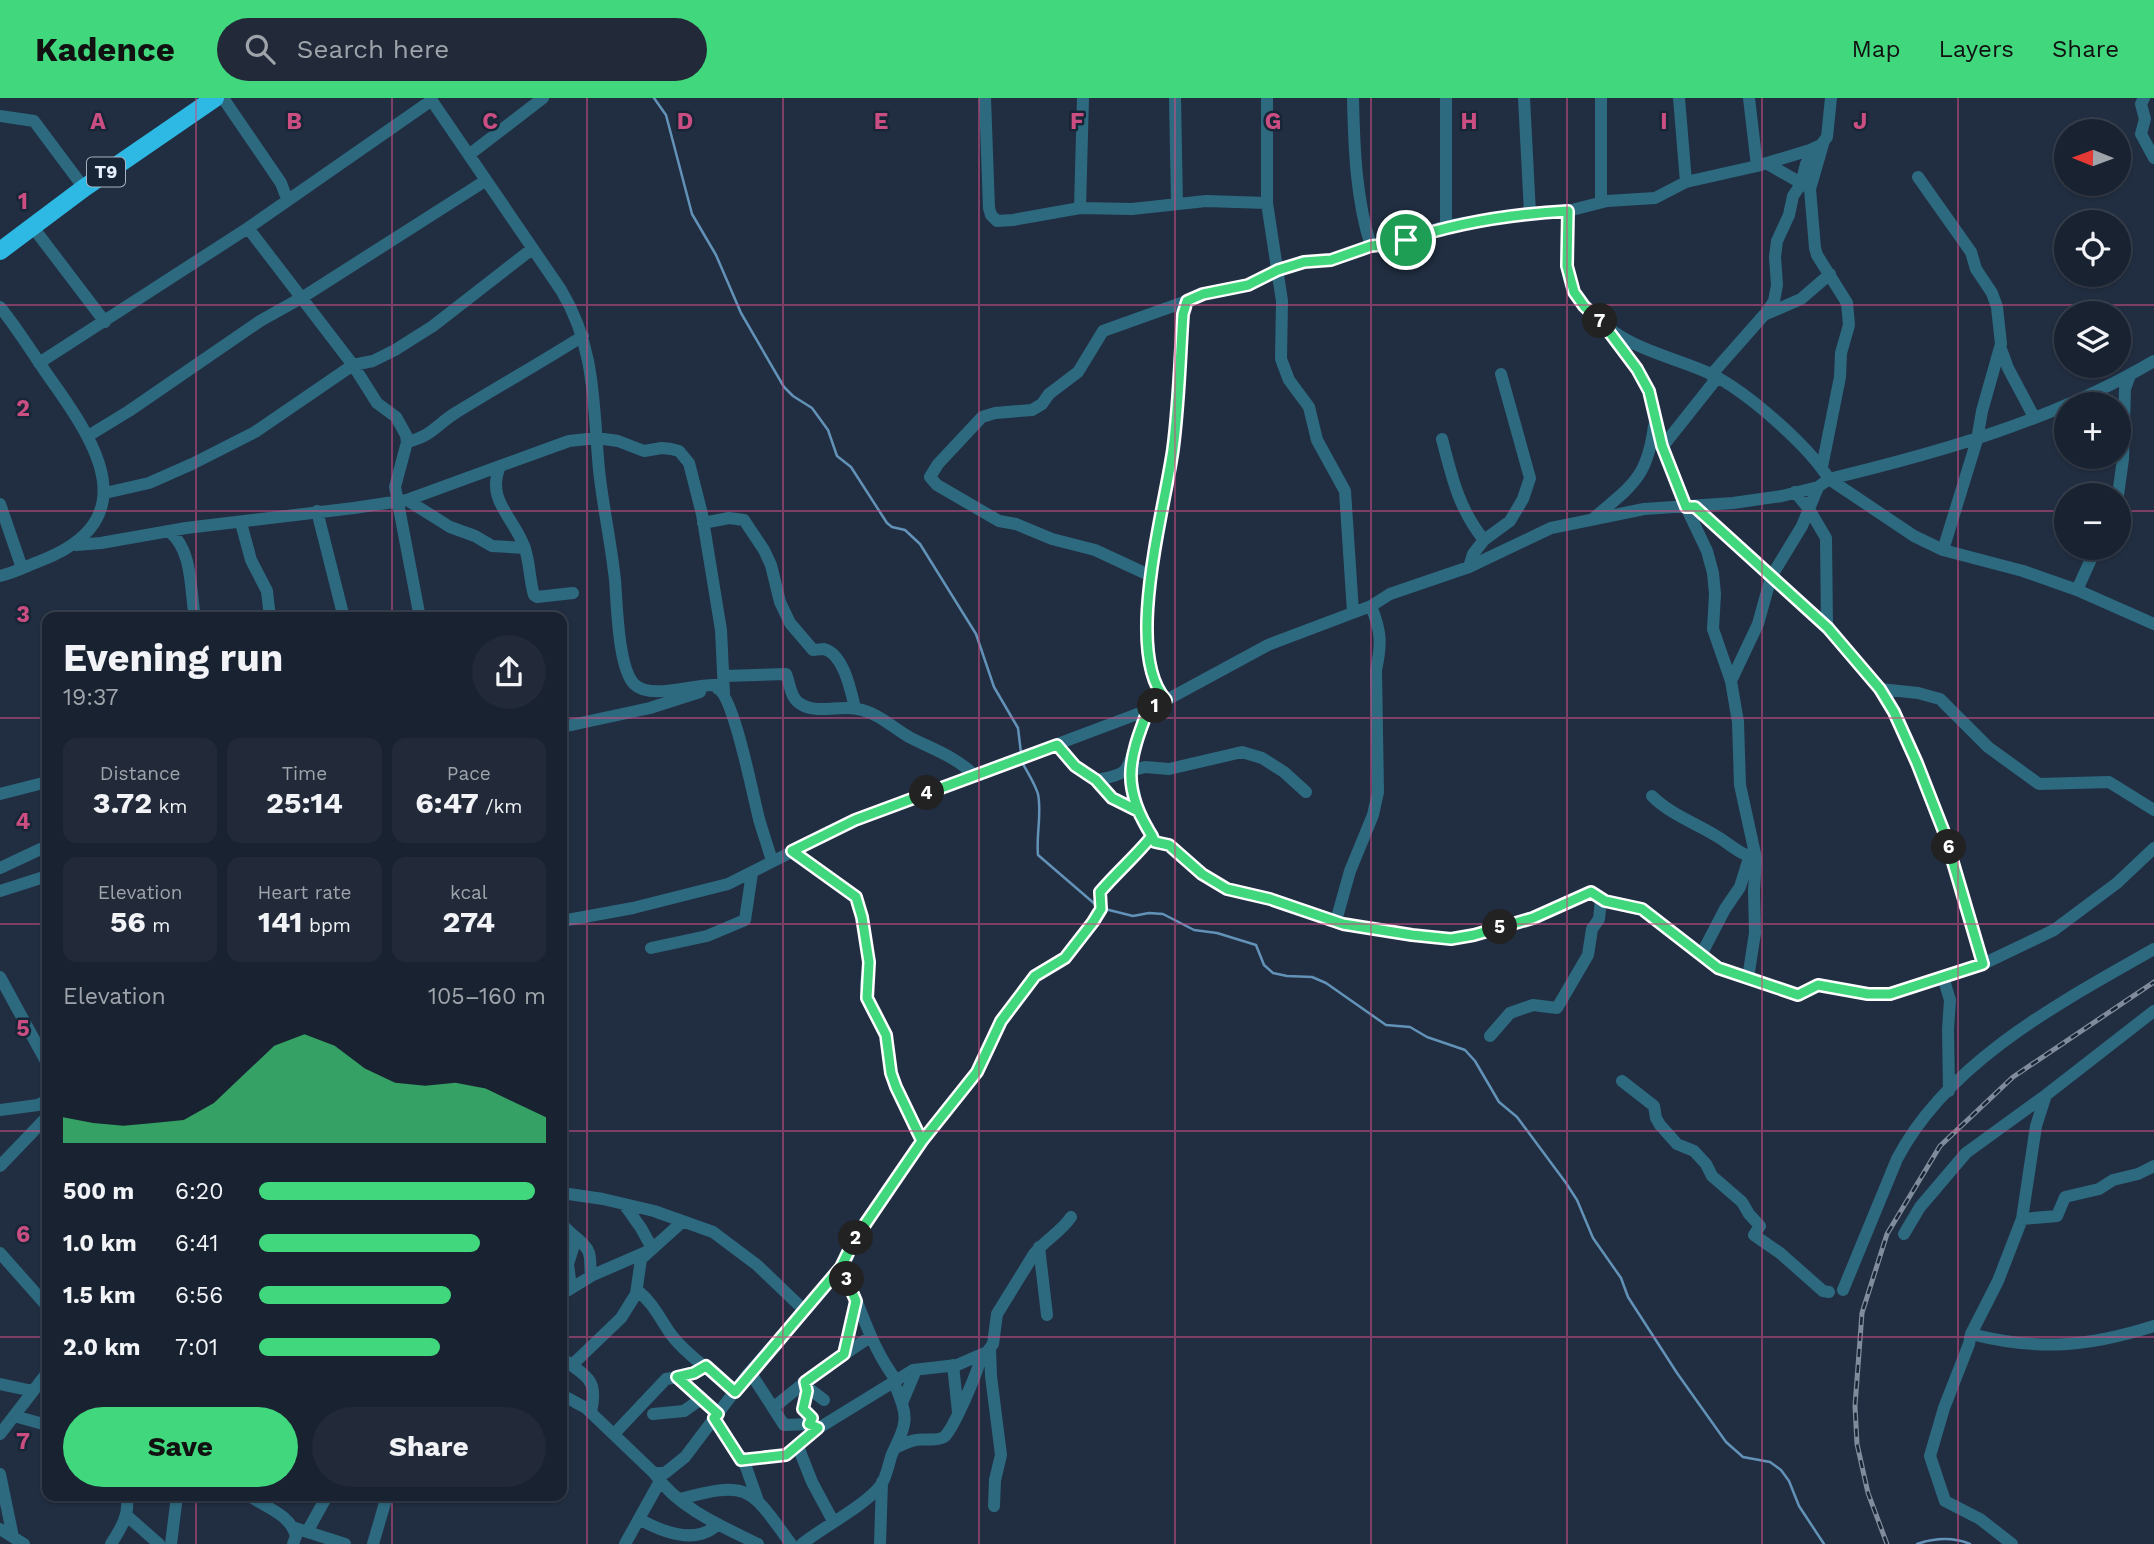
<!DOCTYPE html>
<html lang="en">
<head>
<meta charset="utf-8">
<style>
  body { margin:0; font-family:"Work Sans",sans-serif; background:#222a39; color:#f1f3f6; height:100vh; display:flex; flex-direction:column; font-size:26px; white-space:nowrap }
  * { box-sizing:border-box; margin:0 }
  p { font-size:23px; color:#9fa4ab }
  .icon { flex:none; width:38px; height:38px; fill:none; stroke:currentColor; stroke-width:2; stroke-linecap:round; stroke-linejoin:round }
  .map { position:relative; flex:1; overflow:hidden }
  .drawer { position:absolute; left:42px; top:514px; width:525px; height:889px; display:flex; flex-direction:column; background:#192231; border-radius:14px; box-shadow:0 2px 5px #0004,0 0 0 2px #373f4d }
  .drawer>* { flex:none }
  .needle { width:46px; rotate:271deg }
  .fabs { position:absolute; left:2054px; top:21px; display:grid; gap:14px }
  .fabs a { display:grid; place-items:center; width:77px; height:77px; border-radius:50%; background:#192231; box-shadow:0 2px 5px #0004,0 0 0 2px #373f4d; font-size:35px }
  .pin { position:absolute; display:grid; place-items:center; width:60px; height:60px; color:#fff; margin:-30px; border:4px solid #fff; border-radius:50%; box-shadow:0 2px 7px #0007 }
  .km { position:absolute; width:35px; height:35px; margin:-18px; border-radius:50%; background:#222; color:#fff; font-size:19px; line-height:35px; text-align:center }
  .round { display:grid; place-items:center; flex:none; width:74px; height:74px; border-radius:37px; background:#222a39 }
  .headline { display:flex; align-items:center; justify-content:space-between; height:119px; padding:0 21px }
  h1 { font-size:38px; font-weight:700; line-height:52px }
  .figures { display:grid; grid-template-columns:repeat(3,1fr); gap:10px; height:119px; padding:7px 21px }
  .figures div { display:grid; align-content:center; border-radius:14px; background:#222a39; text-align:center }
  .figures b { font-size:30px; font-weight:700 }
  .figures small { font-size:19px; font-weight:400 }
  .figures p { font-size:19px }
  .chart { height:196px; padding:14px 21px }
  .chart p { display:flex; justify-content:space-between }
  .chart svg { width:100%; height:126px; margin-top:7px; fill:#41d77c; opacity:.7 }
  .button { display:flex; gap:14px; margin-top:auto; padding:14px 21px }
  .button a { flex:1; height:80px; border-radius:42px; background:#41d77c; color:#111; font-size:28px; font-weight:700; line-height:80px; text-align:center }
  .button a+a { background:#222a39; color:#f1f3f6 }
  ul { padding:0 21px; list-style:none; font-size:23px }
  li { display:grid; grid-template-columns:112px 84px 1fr; align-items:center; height:52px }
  li i { height:18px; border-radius:9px; background:#41d77c }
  header { display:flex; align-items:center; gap:42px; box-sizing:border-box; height:98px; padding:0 35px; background:#41d77c; color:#111 }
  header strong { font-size:33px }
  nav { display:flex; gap:38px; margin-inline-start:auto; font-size:24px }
  .search { width:490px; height:63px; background:#222a39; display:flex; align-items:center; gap:18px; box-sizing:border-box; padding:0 24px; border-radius:38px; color:#9fa4ab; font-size:26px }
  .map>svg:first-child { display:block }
</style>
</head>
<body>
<header>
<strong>Kadence</strong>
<div class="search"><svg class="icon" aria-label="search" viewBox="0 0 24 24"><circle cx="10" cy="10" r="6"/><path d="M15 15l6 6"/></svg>Search here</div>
<nav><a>Map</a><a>Layers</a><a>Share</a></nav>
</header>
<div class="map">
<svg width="2154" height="1446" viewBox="0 0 2154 1446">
  <rect width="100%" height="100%" fill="#212e41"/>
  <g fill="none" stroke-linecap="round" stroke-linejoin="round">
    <!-- stream -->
    <path stroke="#6292b7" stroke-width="2.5" d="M654,0L666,17L692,116L716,157L741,215L784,289L793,298L812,310L828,332L837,358L851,369L887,425L892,429L905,432L920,446L976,536L994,589L1018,630L1021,655
      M1023,666C1028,675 1035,686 1038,696C1042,716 1036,737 1038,757L1096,807
      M1105,811L1133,818L1149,815L1163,816L1194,832L1217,835L1256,847L1264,867L1273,875L1287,878L1312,879L1326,885L1386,927L1410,929L1427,939L1465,952L1475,963L1499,1004L1517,1019L1566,1085L1577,1102L1593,1140L1621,1180L1628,1199L1677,1275L1726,1344L1743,1359L1770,1364L1781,1372L1789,1383L1799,1408L1824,1446
      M1917,1446C1935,1440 1953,1439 1970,1446"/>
    <!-- minor -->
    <path stroke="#2d6a80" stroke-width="12" d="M223,0L281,85L287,101
      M430,0L561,192C596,250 593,307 599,372C603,409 611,445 615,482C617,506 618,569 634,586C651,603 695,585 717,587L721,591
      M985,0L989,110L991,117L997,123L1013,122L1080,110L1132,111L1206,103L1267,105
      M1175,0L1177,105
      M1267,0V105L1282,203L1281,261L1289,282L1309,309L1317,342L1345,393L1353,514
      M1353,0C1354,49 1356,102 1371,148
      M1446,0V128
      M1524,0L1530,115
      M1601,0V104
      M1679,0L1686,84
      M1749,0L1757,68
      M2144,0L2141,6L2145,21L2141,36L2154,60
      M0,18L34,23L84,90
      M470,56L543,0
      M1766,65L1808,89
      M1918,79L1971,154L1976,171L1992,195L1997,209L2001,246L1982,313L1977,342L1943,452
      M1080,110L1083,0
      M1568,113C1568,137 1562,169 1573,192C1579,203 1588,212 1597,220C1631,253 1670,257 1711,276C1747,294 1808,347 1829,381L1914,438L1943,452L2023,473L2077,492L2154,526
      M32,128L105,224
      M248,130L353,267L377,305L396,319L406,337L407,344L395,389L420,520
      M0,209C18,231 33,256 49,279C97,346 147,422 40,463C27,468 14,475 0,478
      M1767,214L1774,203L1777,187L1775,159L1777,143L1789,117L1793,98L1801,86L1806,66L1819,49
      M1611,236L1637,271L1649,293L1663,348L1686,409L1707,453L1713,475L1715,496L1713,531L1731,583L1738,624L1740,687L1756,760L1754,793L1755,835L1748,880
      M2001,251L2008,270L2034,319
      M39,265L248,130L432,2
      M1711,277L1764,217L1801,201L1830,176
      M88,338L129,313L260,223L303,199L485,83
      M1442,341C1452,380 1459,411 1484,442L1473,456L1469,469
      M407,344C433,338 438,325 457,314C499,288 542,264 583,238
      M1663,348L1717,280
      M500,368C486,402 512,417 524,448C530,463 529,481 534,497L537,499L573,495
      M1822,369L1840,279L1841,255L1849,227L1847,205L1817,157L1815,150L1810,91L1823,46
      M1795,394L1809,411L1826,440L1827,530
      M105,395L149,385L192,366L255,334L353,267L373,263L395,252L433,228L532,151
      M2118,397L2123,361L2125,291L2130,277
      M407,402L450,429L475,438L492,448L525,450
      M0,406L22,470
      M1695,409L1827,530L1880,591L1894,614L1917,665L1944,734L1983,866
      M317,413L344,520
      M1594,420C1632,387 1647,381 1654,328
      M241,425L251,462L267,493L270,520
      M703,425L729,420L744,422L764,452L771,467L780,504L790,525L813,552C815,552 823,551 824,551C844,556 851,594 855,610
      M170,434C193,453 190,492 195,520
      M1484,442L1510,423L1523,401L1530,380L1501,276
      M76,447L101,445L186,430L354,410L407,402L569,343L597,340L618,343L644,353L662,350L671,351L679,353L689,365L702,416L721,532L724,595
      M1151,478L1095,452L1052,441L1016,426L999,423L937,387L930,379L938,366L982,319L995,315L1032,312L1042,306L1049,296L1078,274L1103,233L1187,203
      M2077,492L2096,450
      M724,578L786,576C790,585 790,599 799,605C816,617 838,607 857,611C877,614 892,629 909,639C932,651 955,658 974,677
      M1731,583L1758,526L1771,479L1802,428L1818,389
      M718,591C734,599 753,698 759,721C763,735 768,749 772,763
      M1880,591L1918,595L1940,601L1988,649L2039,686L2109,684L2154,712
      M1166,602C1123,556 1165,410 1173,351C1179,306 1180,261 1183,216L1187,203L1203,196L1248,187L1278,172L1304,164L1331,162L1371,148L1391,146L1446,128L1530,115L1568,113L1607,103L1655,100L1686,84L1757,68L1810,52L1821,47L1827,39L1831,0
      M562,629L650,610L700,594
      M1057,647L1075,668L1096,682L1112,700L1138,713
      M1129,668L1138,713L1155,745L1169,747L1202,776L1227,791L1270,801L1344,826L1412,837L1451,841L1474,837L1533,819L1591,794L1605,803L1642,812L1719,870L1798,897L1818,887L1868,896H1890L1983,866L2054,832L2117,785L2154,750
      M1130,673L1145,669L1169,671L1242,654L1262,660L1284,674L1306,694
      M1096,682C1105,680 1115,679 1123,674C1131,669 1143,624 1148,612
      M0,696L47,684
      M1652,698C1671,717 1696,725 1718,739C1731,747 1740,757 1756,760
      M791,753L856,799L862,819L869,864L866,885L867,900L886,938L891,975L896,988L922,1043
      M0,770L47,748
      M0,793L47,778
      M562,823L633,810L728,786L855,722L1148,612L1268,547L1371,508L1390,496L1469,469L1551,430L1644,411L1733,405L1782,398L1818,389L1829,381C1941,354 2054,322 2154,263
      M1336,823L1350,773L1373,717L1378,694L1376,572C1382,545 1381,533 1371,508
      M651,850L707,838L745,822L752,775
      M1701,857L1725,811L1740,789L1749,760
      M0,879L47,965
      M1943,879L1950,902L1948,931L1949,993
      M1490,938L1510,915L1533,907L1557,910L1588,857L1592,831L1599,821L1601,801
      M1622,983L1654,1008L1656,1020L1660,1027L1677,1046L1694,1053L1706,1066L1712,1078L1742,1104L1749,1116L1760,1128L1754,1137L1780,1155L1823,1193L1829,1194
      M0,1012L38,1007L47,1002
      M0,1068L47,1019
      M562,1095L603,1101L654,1113L713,1134L757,1167L805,1213
      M624,1106L641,1130L652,1150
      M2022,1121L2057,1118L2065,1099L2099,1091L2113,1082L2138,1076L2154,1068
      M562,1125C568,1136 585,1143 589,1155C591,1162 590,1171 591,1178
      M1904,1136L1920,1109L1966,1055L2046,997L2154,913
      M1039,1149L1047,1217
      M0,1155L47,1208
      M841,1169C862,1208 868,1245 896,1282
      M571,1190L568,1166L576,1141
      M637,1192C653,1205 659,1219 670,1235C684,1255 716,1277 735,1294
      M1843,1192L1897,1061C1948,963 2061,904 2154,851
      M562,1196L593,1177L646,1154
      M1971,1236C2038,1253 2088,1249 2154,1228
      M990,1251L991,1278L1001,1357L995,1382L994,1408
      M843,1256L856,1203
      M562,1260C585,1279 599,1279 591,1314
      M572,1267L621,1220L636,1196L641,1161L682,1124
      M953,1267L958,1314
      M750,1274L784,1327L809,1326L818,1330
      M677,1279L718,1316
      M805,1285L807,1293L803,1311L812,1320L809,1326
      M0,1286L33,1293
      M807,1289L824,1302
      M562,1297L586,1310L654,1375H665L685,1359L747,1277L837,1175L848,1159L854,1142L922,1043L977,974L1001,923L1035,878L1065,860L1093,825L1101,812L1100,794C1117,774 1136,758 1152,738
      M902,1305L916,1272
      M773,1310L815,1276L870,1239
      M653,1316L684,1313L701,1301
      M14,1318L47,1327
      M714,1320L746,1369L758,1403
      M0,1336L47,1275
      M614,1336L666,1281L684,1278L706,1268
      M797,1346L812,1384L833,1423
      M895,1350C902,1347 909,1343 916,1342C925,1340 936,1344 944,1339C953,1332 980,1270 981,1257
      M741,1362L786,1357L809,1336L913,1272L957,1267L987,1254L993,1246L997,1216L1034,1156C1045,1142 1061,1134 1071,1119
      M654,1375C678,1410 721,1428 758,1446
      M0,1376L13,1439
      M250,1398C266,1410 290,1416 296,1438L293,1446
      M680,1401C750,1382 750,1390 791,1446
      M126,1417L159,1446
      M639,1421C666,1436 698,1446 718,1426
      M292,1429L345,1446
      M0,1431L24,1446
      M307,1434L327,1398
      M111,1446C120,1432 131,1415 126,1398
      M171,1446L177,1398
      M373,1446L387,1398
      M625,1446L660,1383
      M802,1446C823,1429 866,1407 881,1387C887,1378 888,1367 892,1356C909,1321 908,1320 894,1284
      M880,1446L882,1384
      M2012,1446L1980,1421L1945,1403L1930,1358L1944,1310L1969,1246L1971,1236L1998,1183L2022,1121L2036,1028L2046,997"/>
    <!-- highway -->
    <path stroke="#2eb8e4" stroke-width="18" d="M0,153L84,90L215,0"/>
    <!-- rail casing -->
    <g stroke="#808c9b" stroke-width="5">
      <path id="rail" d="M1887,1446L1868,1395L1857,1346L1855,1308L1862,1215L1887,1136L1940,1048L2013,979L2154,884"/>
    </g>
    <!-- rail -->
    <use href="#rail" stroke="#182536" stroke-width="2.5" stroke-dasharray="8" stroke-linecap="butt"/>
  </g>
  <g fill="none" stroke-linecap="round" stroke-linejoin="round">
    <!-- route casing -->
    <g stroke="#fff" stroke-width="14">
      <path id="route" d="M1406,142L1391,146L1371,148L1331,162L1304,164L1278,172L1248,187L1203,196L1187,203L1183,216C1180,261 1179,306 1173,351C1165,410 1123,555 1166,602L1148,612C1128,663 1121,689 1152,738C1136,758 1117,774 1100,794L1101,811L1093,824L1065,860L1035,878L1001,923L977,974L922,1043L854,1142L841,1169L735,1294L706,1268L694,1275L677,1279L718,1316L714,1320L741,1362L786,1357L818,1330L809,1326L812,1320L803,1311L807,1293L805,1284L844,1256L856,1203L841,1169C847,1159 850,1149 856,1140C878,1107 900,1075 922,1043L896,989L891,975L886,937L867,900L869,864L862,819L856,799L792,753L855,722L1057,647L1075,668L1096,682L1112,700L1138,713L1155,744L1169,747L1202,776L1227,791L1270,801L1343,826L1412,837L1451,841L1474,837L1533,820L1591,794L1605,803L1642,811L1718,870L1798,897L1818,887L1868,896H1890L1983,866L1944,734L1917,665L1894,614L1880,591L1828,530L1695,409H1686L1662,348L1649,293L1637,271L1604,227L1584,208L1574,194L1567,168L1568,113C1512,116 1459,124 1406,142"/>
    </g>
    <!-- route -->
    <use href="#route" stroke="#41d77c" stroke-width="9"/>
  </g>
  <!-- grid -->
  <path fill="none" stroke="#cb4e83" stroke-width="2" stroke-opacity="0.55" d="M196,0V520M392,0V520M587,0V1446M783,0V1446M979,0V1446M1175,0V1446M1371,0V1446M1567,0V1446M1762,0V1446M1958,0V1446M0,207H2154M0,413H2067M2119,413H2154M0,620H47M562,620H2154M0,826H47M562,826H2154M0,1033H47M562,1033H2154M0,1239H47M562,1239H2154M196,1398V1446M392,1398V1446"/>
  <g text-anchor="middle" stroke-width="5" stroke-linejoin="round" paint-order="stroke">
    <!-- shield labels -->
    <rect fill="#182536" stroke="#a8b2c0" stroke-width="2" x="87" y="59.5" width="38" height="29" rx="5"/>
    <g font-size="18" font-weight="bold" fill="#e6effb">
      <text x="106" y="80">T9</text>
    </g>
  </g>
  <g font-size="23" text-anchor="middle" font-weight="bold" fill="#cb4e83" stroke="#182536" stroke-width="5" stroke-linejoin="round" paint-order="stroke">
    <text x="98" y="31">A</text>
    <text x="294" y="31">B</text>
    <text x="490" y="31">C</text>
    <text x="685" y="31">D</text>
    <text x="881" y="31">E</text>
    <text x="1077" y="31">F</text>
    <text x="1273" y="31">G</text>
    <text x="1469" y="31">H</text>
    <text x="1664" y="31">I</text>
    <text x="1860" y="31">J</text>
    <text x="23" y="111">1</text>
    <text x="23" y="318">2</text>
    <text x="23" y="524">3</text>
    <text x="23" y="731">4</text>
    <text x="23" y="938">5</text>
    <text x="23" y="1144">6</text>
    <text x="23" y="1351">7</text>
  </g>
</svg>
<div class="fabs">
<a><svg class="needle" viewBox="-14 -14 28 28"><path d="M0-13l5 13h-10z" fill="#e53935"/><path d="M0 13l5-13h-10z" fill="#9fa4ab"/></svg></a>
<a><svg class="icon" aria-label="locate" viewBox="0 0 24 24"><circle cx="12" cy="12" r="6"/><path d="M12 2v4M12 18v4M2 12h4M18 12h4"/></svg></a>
<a><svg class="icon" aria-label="layers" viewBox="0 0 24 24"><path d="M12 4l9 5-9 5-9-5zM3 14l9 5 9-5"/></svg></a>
<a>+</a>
<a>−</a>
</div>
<div class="pin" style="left:1406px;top:142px;background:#1e9e55"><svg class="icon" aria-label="arrive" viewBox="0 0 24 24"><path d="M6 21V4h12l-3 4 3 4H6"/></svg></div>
<b class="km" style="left:1155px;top:608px">1</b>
<b class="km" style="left:856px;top:1140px">2</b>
<b class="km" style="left:847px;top:1181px">3</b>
<b class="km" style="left:927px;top:695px">4</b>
<b class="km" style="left:1500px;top:829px">5</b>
<b class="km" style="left:1949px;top:749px">6</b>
<b class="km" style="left:1600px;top:223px">7</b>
<section class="drawer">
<div class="headline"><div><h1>Evening run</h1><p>19:37</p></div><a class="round"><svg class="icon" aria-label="share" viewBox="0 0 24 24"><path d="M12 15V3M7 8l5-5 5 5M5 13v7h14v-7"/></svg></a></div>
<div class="figures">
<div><p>Distance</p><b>3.72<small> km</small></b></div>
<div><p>Time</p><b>25:14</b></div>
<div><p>Pace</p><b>6:47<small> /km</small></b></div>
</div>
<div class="figures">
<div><p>Elevation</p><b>56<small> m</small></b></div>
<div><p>Heart rate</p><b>141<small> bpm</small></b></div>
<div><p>kcal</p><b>274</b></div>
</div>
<div class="chart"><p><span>Elevation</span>105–160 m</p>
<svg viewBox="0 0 160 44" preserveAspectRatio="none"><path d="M0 44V35L10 37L20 38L30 37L40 36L50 30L60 20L70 10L80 6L90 10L100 18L110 23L120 24L130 23L140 25L150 30L160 35V44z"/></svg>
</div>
<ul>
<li><b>500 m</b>6:20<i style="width:96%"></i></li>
<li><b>1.0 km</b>6:41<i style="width:77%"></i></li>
<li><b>1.5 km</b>6:56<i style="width:67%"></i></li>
<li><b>2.0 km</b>7:01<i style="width:63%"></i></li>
</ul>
<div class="button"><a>Save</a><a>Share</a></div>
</section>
</div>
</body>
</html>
